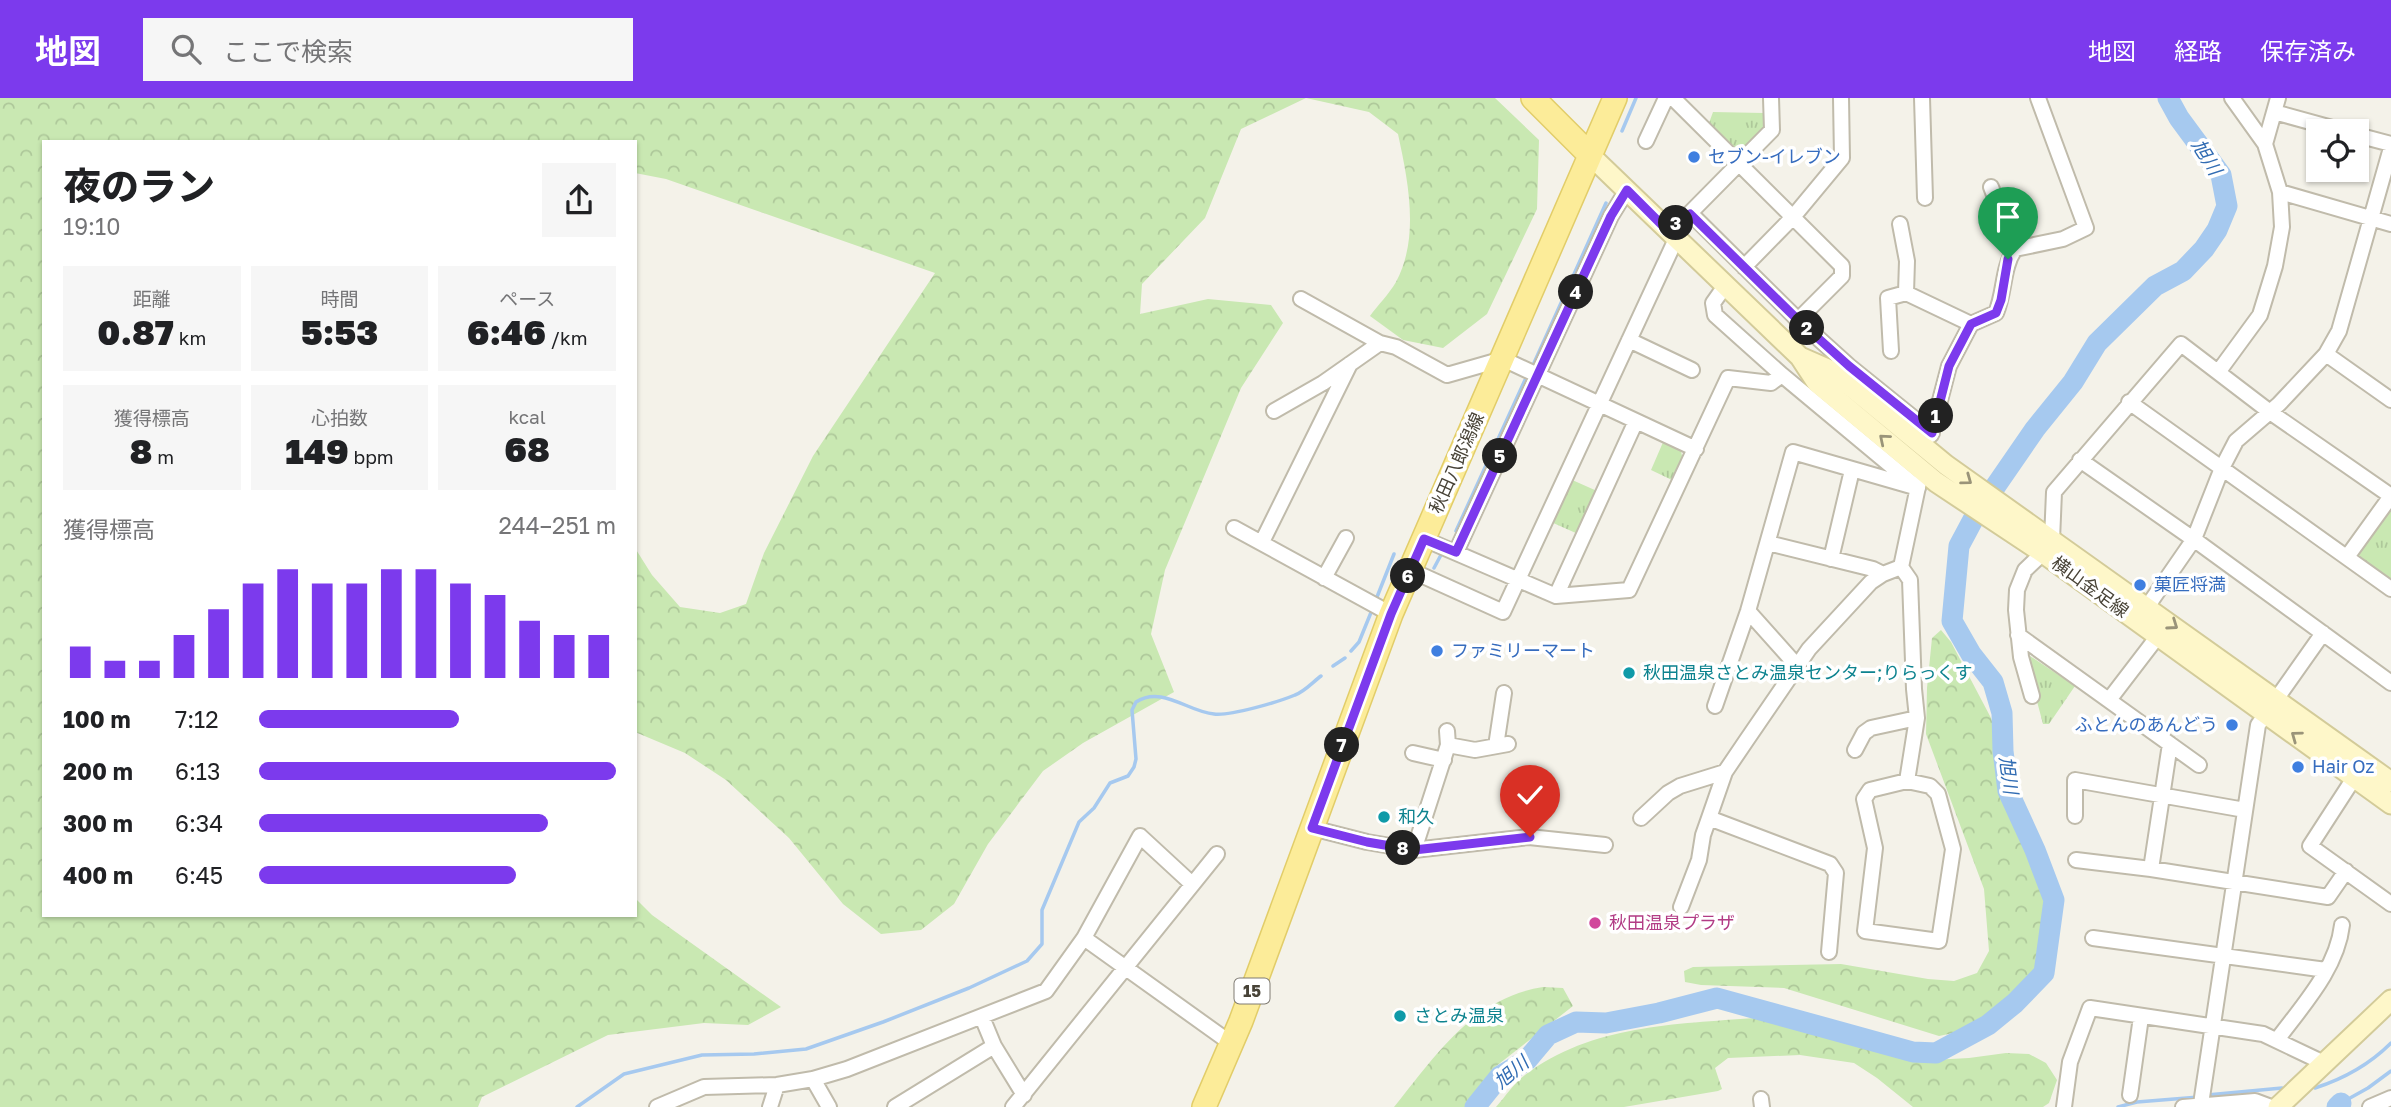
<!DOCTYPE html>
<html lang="ja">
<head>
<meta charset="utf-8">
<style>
  body { margin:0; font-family:"Golos Text","Noto Sans JP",sans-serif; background:#f6f6f6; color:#202124; height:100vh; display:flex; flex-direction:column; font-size:26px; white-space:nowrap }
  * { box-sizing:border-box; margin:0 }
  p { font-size:23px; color:#757577 }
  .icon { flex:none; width:38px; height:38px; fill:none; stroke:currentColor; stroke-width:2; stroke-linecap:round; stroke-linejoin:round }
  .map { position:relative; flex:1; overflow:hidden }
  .drawer { position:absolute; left:42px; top:42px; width:595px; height:777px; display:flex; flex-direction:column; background:#fff; border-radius:0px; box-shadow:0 2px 5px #0004 }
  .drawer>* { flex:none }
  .fabs { position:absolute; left:2306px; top:21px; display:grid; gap:14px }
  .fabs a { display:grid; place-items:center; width:63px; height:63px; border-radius:0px; background:#fff; box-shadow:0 2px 5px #0004; font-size:35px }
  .pin { position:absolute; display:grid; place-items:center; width:60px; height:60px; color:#fff; margin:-72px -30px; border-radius:50% 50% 50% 0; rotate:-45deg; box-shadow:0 0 7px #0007 }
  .pin .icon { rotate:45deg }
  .km { position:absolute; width:35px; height:35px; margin:-18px; border-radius:50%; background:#222; color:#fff; font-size:19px; line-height:35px; text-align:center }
  .round { display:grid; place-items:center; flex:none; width:74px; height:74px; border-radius:0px; background:#f6f6f6 }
  .overview { display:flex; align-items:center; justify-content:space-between; height:119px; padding:0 21px }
  h1 { font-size:38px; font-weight:800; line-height:52px }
  .stats { display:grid; grid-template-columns:repeat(3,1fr); gap:10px; height:119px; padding:7px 21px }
  .stats div { display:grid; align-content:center; border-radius:0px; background:#f6f6f6; text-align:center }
  .stats b { font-size:35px; font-weight:800 }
  .stats small { font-size:19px; font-weight:400 }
  .stats p { font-size:19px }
  .chart { height:196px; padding:14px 21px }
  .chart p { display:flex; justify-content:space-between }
  .chart svg { width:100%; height:126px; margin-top:7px; stroke:#7c3aed; stroke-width:6 }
  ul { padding:0 21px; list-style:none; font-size:23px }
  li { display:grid; grid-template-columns:112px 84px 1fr; align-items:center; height:52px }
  li i { height:18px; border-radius:9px; background:#7c3aed }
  header { display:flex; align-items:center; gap:42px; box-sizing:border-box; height:98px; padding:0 35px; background:#7c3aed; color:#fff }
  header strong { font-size:33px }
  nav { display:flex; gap:38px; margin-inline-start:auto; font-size:24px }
  .search { width:490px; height:63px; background:#f6f6f6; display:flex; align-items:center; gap:18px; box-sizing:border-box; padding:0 24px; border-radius:0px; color:#757577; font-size:26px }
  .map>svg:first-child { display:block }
</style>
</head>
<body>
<header>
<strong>地図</strong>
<div class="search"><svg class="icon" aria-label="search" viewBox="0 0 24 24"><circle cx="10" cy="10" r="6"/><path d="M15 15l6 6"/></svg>ここで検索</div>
<nav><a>地図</a><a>経路</a><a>保存済み</a></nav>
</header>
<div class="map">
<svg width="2391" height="1009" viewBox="0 0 2391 1009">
  <defs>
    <pattern id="forest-crowns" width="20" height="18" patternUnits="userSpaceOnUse" patternTransform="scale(1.75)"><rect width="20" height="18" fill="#c9e8b2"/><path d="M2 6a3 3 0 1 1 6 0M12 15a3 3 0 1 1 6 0" fill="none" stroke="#aec89a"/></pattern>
    <pattern id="park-tufts" width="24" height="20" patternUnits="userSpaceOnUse" patternTransform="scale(1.75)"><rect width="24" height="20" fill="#c9e8b2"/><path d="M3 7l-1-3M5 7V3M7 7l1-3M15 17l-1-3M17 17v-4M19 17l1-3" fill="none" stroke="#aec89a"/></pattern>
  </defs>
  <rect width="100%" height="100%" fill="#f4f2e9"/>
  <!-- forest -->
  <path fill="url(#forest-crowns)" d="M0,0H1495L1539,42L1537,111L1487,216L1443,250L1403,242L1370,218C1378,207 1389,196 1396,184C1420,139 1408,83 1398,36L1369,14L1306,0L1241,31L1205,120L1142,186L1140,216L1208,201L1271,207L1283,225L1241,290L1165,472L1151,536L1174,594L1083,645L1043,673L988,746L954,806L921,832L881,836L843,806L789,740L726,682L685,655L635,634V450L652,477L680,509L720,515L746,506L764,455L813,358L935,175L666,81L635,75V44H44V817H635V800L652,817L781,909L748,927L704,925L608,937L482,999L478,1009H0Z
    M1941,532L1951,544L1991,620L1997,640L1998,689L2044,798L2043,845L2036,871L2018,891L1991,915L1963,933L1939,938L1784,890L1701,887L1685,884L1684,873L1693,869L1841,866L1928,881L1954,883L1977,875L1989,853L1984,791L1926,636L1927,590L1932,540Z
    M1543,889L1563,890L1573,908L1495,969L1480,987L1467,1009H1394C1436,957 1473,900 1543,889Z
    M1755,920L1792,927L1913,963L1969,960L2006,955L2029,956L2046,965L2057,982L2049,1005L2043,1009H1913L1877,980L1854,965L1800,957L1728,960L1715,970L1722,991L1718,993L1624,1009H1496C1505,999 1514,985 1525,977C1591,927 1676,926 1755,920Z"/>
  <!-- park -->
  <path fill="url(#park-tufts)" d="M1713,14L1764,15V30L1744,51H1734L1709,25Z
    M1664,342L1680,349L1683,362L1674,383L1651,372Z
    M1570,381L1597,393L1578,436L1551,424Z
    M2391,410V484L2357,460L2356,455Z
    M2030,558L2075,588L2049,626H2043L2026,562Z"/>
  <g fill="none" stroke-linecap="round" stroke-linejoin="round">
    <!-- stream -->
    <path stroke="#a6c9ef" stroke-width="3.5" d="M1622,33L1636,0
      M1534,265L1606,105
      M1456,433L1525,282
      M1434,470L1442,455
      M1375,504L1394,456
      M1351,553L1359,544L1372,512
      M1333,568L1345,560
      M2315,990C2343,981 2370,966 2391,945
      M2207,997L2282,990
      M2341,1005L2368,990L2391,973
      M577,1009L624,976L702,957L754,956L806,951L883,924L969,890L1027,863L1042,846V812L1079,724L1094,710L1110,685L1128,678L1134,669L1136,661L1132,612L1136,604C1162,587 1188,614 1214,616C1231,618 1278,604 1295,597C1304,594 1313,584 1321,578
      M2118,1009L2137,1004L2199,999"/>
    <!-- river -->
    <path stroke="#a6c9ef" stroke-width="21" d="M1475,1009L1500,978L1527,962L1548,937L1576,924L1606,925L1659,915L1717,900L1913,954L1936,955L1988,927L2015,905L2044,875L2054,802L2035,752L2008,693L2003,653L2002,615L1993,584L1971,556L1952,523L1959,448L1975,418L2035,331L2073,284L2097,245L2155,188L2183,173L2204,151L2217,132L2227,108L2221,77L2179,20L2168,0
      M2337,1009L2341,1005"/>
    <!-- street casing -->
    <g stroke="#c0bbab" stroke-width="18">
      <path id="street" d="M1673,0L1842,168V178L1798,222
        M1922,0L1925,100
        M2274,14L2343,33
        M2357,37L2391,46
        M1646,43L1666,0
        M2265,46L2278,0
        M1991,89L2015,151
        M2280,94L2391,126
        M1690,115L1798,222L1849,268L1932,335
        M1900,126L1907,163L1906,195
        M1666,131L1690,115L1772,32L1771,0
        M1744,169L1793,119L1842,60L1841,0
        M1725,188L1713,205L1715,217L1782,277L1913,386
        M1301,201L1380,245L1396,249L1447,277L1503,261L1696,351
        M1629,242L1692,272
        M1891,253L1888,200L1906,195L1971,226
        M2326,256L2391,302
        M2219,273L2260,217L2275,168L2282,129L2280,94L2265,46L2232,0
        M2129,304L2391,491
        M1274,313L1323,285L1380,245
        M1931,337L1949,268L1971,226L1996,215C2005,194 2002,170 2015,151L2063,141L2086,130L2038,0
        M2080,362L2199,445L2391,585
        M1234,430L1391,516
        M1424,441L1556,498L1629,492L1728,280L1771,285L1782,277
        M1262,444L1350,266
        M1768,445L1873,471L1883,476
        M1456,454L1611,118L1627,92
        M1831,461L1852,372
        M1410,472L1503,514L1676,141
        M1324,480L1346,440
        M1556,498L1636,323
        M2147,509L2194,441L2222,370L2236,343L2279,306L2326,256L2339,233L2391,50
        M1748,513L1798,569
        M2018,537L2199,667
        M2032,598L2021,559L2016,512L2017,492L2025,472L2043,455L2052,442L2054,394L2181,246L2270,314L2391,398L2347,459
        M2109,602L2158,538
        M1715,608L1748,513L1793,354L1918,390
        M1448,647L1475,652L1508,646
        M1496,648L1504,595
        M1855,652L1864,635L1871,630L1917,620
        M1413,655L1444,662
        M2354,680L2310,748L2391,806
        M1907,683L1930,688L1938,696L1953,751L1939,843L1865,833L1875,750L1864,701L1870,692L1907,683L1917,620L1914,591L1910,482L1901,469L1919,384
        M2075,718V682L2245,712
        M1641,720L1668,695L1680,688L1725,674
        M1312,730L1367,744L1414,752L1529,739L1605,747
        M1414,752L1448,647L1447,633
        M2076,762L2151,771L2328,799L2346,773
        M2151,771L2170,646
        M1681,809L1699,762L1703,737L1709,720
        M1084,840L1232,946
        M2093,840L2326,872
        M1829,854L1836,775L1830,766L1709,720L1725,674L1746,643L1809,551L1871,484L1883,476L1901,469
        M982,919L994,948L1024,997
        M2277,942C2302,908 2337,871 2342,827
        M813,981L829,1009
        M2130,997L2141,919
        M1761,1001L1762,1009
        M2201,1006L2258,627L2323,535
        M657,1009L704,989L777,987L813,981L847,971L1046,893L1084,840L1140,738L1192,786
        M770,1009L777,987
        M895,1009L994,948
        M1013,1009L1217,756
        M2064,1009L2070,964L2090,910L2263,936L2326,966
        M2183,1009L2255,1003L2271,1009
        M2370,1009L2391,1000"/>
    </g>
    <!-- secondary casing -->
    <g stroke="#d3cb99" stroke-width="23">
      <path id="secondary" d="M1590,57L1800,259
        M2391,684L1946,367L1832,273L1800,259L1817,285L1936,384L2043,455L2391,706
        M2278,1009L2391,902"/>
    </g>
    <!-- primary casing -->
    <g stroke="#e2cd69" stroke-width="26">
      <path id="primary" d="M1533,0L1590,57
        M1204,1009L1241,923L1391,516L1615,0"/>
    </g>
    <!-- street -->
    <use href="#street" stroke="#fff" stroke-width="14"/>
    <!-- secondary -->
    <use href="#secondary" stroke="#fef7c9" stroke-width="19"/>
    <!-- primary -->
    <use href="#primary" stroke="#fcec99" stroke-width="23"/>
  </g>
  <!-- one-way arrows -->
  <defs><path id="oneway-chevron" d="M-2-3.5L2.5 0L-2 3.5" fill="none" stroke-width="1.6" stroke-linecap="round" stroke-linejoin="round" transform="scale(1.75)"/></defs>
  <g stroke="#9a9479">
    <use href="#oneway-chevron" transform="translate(1884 341) rotate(-140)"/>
    <use href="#oneway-chevron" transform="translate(1967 382) rotate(36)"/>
    <use href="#oneway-chevron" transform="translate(2173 527) rotate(35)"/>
    <use href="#oneway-chevron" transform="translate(2296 638) rotate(-144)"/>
  </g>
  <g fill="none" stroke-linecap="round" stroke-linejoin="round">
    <!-- route casing -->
    <g stroke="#fff" stroke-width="14">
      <path id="route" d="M1530,739L1414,752L1367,744L1312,730L1391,516L1424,441L1456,454L1611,118L1627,92L1666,131L1690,116L1798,222L1849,268L1932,335L1949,268L1971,226L1996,215L2001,202L2008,161"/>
    </g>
    <!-- route -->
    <use href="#route" stroke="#7c3aed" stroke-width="9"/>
  </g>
  <!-- markers -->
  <g fill="#3f7fe0" stroke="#fff" stroke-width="2.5">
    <circle cx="1694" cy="59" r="7"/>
    <circle cx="2140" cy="487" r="7"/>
    <circle cx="1437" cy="553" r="7"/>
    <circle cx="2232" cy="627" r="7"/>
    <circle cx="2298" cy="669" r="7"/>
  </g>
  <g fill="#0f9aa8" stroke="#fff" stroke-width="2.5">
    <circle cx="1629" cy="575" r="7"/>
    <circle cx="1384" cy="719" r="7"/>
    <circle cx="1400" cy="918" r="7"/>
  </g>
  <circle fill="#d1479c" stroke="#fff" stroke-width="2.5" cx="1595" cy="825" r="7"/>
  <g text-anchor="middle" stroke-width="7" stroke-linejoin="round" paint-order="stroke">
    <!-- shield labels -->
    <rect fill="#fff" stroke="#7f7b73" stroke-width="2" x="1234.5" y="880.5" width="35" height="25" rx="5"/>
    <g font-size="16" font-weight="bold" fill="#484337">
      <text x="1252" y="899">15</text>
    </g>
    <!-- shop labels -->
    <g font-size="18" fill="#366cbe" stroke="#fff" text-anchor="start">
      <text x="1708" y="65">セブン-イレブン</text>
      <text x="2154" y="493">菓匠将満</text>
      <text x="1451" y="559">ファミリーマート</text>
      <text x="2218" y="633" text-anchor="end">ふとんのあんどう</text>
      <text x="2312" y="675">Hair Oz</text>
    </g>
    <!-- street labels -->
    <g font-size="18" fill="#484337" stroke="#fff">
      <text transform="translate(1457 365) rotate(-66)" y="6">秋田八郎潟線</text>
      <text transform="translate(2090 489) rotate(36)" y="6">横山金足線</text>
    </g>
    <!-- culture labels -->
    <g font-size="18" fill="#0d838f" stroke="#fff" text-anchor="start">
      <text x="1643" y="581">秋田温泉さとみ温泉センター;りらっくす</text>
      <text x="1398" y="725">和久</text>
      <text x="1414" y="924">さとみ温泉</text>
    </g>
    <!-- hotel labels -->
    <g font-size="18" fill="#b23c85" stroke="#fff" text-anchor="start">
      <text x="1609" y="831">秋田温泉プラザ</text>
    </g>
    <!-- water labels -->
    <g font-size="19" font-style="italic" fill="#316cb3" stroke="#fff">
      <text transform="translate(2207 59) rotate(58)" y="7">旭川</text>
      <text transform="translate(2009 677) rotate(82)" y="7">旭川</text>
      <text transform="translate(1511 974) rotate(-40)" y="7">旭川</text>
    </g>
  </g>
</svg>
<div class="fabs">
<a><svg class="icon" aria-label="locate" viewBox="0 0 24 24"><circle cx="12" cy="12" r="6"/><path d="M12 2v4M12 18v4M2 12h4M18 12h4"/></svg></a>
</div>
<div class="pin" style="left:2008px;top:161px;background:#1e9e55"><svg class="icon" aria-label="arrive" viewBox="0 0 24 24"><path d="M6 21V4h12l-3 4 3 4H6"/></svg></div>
<div class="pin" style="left:1530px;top:739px;background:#d93025"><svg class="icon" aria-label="check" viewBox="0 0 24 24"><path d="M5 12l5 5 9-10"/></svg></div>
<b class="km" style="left:1936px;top:318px">1</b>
<b class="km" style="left:1807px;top:230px">2</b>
<b class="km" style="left:1676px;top:125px">3</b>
<b class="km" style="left:1576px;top:194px">4</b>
<b class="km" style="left:1500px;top:358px">5</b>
<b class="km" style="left:1408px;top:478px">6</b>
<b class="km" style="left:1342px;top:647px">7</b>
<b class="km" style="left:1403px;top:750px">8</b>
<section class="drawer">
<div class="overview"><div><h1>夜のラン</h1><p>19:10</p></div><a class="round"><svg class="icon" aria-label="share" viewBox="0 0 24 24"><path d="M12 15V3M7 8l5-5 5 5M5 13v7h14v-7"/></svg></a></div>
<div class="stats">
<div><p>距離</p><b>0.87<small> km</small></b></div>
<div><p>時間</p><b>5:53</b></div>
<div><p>ペース</p><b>6:46<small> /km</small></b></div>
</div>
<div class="stats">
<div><p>獲得標高</p><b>8<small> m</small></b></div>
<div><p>心拍数</p><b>149<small> bpm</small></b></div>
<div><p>kcal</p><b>68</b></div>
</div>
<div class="chart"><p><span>獲得標高</span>244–251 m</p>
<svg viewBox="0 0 160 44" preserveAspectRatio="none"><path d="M5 44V33M15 44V38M25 44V38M35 44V29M45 44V20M55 44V11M65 44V6M75 44V11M85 44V11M95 44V6M105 44V6M115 44V11M125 44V15M135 44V24M145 44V29M155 44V29"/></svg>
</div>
<ul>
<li><b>100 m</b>7:12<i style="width:56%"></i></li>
<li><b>200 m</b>6:13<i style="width:100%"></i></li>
<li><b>300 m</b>6:34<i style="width:81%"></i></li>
<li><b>400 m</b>6:45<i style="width:72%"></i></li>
</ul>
</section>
</div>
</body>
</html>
